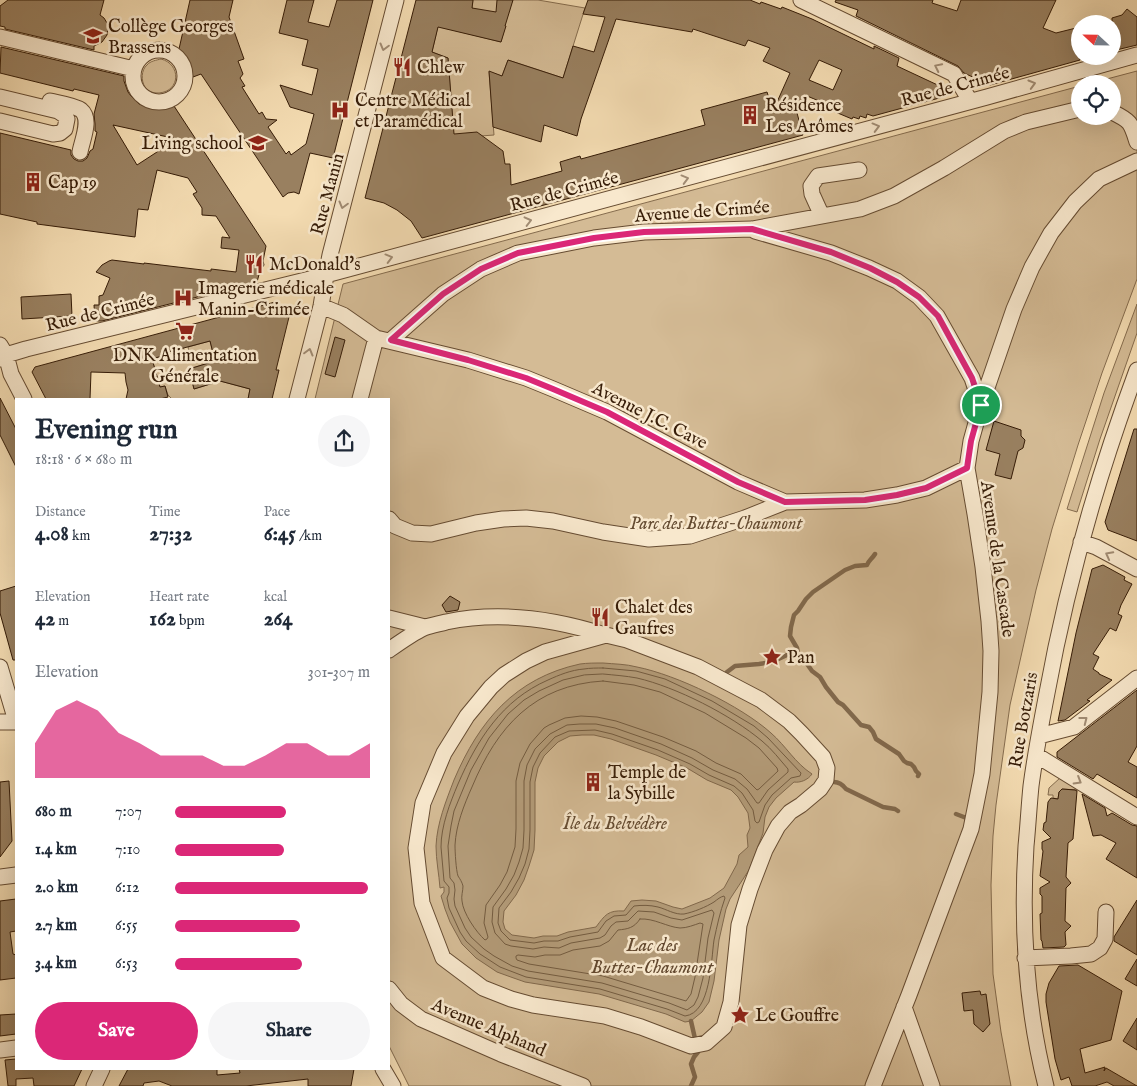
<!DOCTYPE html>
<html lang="en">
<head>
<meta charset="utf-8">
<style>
  body { margin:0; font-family:"IM FELL English",serif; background:#f6f6f7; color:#1f2937; height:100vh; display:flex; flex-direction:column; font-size:19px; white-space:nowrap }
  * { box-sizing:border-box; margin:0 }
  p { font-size:16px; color:#747a83 }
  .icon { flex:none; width:28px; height:28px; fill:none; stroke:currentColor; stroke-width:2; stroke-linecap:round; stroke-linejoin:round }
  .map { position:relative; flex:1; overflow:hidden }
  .side { position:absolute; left:15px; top:398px; width:375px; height:672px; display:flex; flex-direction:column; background:#fff; border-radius:0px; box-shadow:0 5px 20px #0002 }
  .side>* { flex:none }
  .needle { width:32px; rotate:292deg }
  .controls { position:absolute; left:1071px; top:15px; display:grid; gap:10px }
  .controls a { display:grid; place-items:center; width:50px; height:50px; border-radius:50%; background:#fff; box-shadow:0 5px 20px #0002; font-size:25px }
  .pin { position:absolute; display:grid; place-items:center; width:42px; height:42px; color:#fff; margin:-21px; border:2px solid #fff; border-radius:50%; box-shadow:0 1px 5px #0007 }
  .round { display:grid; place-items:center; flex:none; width:52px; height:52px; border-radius:26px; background:#f6f6f7 }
  .overview { display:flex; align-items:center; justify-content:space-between; height:85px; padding:0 20px }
  h1 { font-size:28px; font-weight:700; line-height:38px }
  .metrics { display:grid; grid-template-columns:repeat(3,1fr); gap:8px; height:85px; padding:5px 20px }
  .metrics div { display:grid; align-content:center }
  .metrics b { font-size:21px; font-weight:700 }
  .metrics small { font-size:14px; font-weight:400 }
  .metrics p { font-size:14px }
  .chart { height:140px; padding:10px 20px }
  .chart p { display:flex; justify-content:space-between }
  .chart svg { width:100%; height:90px; margin-top:5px; fill:#db2777; opacity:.7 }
  .action { display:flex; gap:10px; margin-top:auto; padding:10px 20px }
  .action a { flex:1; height:58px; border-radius:30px; background:#db2777; color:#fff; font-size:20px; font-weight:700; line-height:58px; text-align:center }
  .action a+a { background:#f6f6f7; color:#1f2937 }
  ul { padding:0 20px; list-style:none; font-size:16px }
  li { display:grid; grid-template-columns:80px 60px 1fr; align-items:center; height:38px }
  li i { height:12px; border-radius:6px; background:#db2777 }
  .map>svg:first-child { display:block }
</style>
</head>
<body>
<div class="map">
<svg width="1137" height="1086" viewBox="0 0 1137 1086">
  <rect width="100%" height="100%" fill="#f4dcb2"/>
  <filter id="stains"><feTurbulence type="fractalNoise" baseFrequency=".004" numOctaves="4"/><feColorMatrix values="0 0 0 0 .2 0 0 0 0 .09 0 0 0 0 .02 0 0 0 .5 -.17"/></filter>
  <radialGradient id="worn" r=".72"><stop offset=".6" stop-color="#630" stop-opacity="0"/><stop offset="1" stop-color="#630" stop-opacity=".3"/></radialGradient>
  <!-- green -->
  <path fill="#d4bb95" stroke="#856c4e" d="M473,0H538L585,8L563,78L508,60L502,76L489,72L494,135L454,138L448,58L432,52L438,26L445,28L501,42L505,26L472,8Z
    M161,59C181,64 181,91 159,93C153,93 149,92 145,87C141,81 141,70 147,65C150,61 157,60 161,59Z
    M1137,71V279L1102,373L1078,445L1052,529L1036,590L1010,705L996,805L993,836L991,885L993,974L1001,1032L1011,1086H409L389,1046V399H315L343,284L1080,86V116H1112V84H1088Z
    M1137,304V333L1100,439L1077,512L1067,509L1104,393Z
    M210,341L215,361L189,369L194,389L220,381L250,389L248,399H172L168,395L165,386L160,387L152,359L161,356L160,353L183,346L185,353L189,352L188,347Z
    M1060,778L1078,790L1062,789L1059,792L1058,799L1053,798V795H1048L1049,788Z"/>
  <!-- water -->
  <path fill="#b39b78" stroke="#81684b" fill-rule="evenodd" d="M603,663C614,664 626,664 637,667C677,675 741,706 771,733C786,746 795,763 812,774C808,780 800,783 794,782L776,798L769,807L765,817L763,833L749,870L730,899L726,909L719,940L714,981L709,1002L702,1012L691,1021L685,1022L666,1014L599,994L525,982L508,976L497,972L476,958L462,944L450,922L445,909L441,896L444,892V887L440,888C439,874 436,860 436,846C437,823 446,801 454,780C479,721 515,678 580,664C587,663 595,663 603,663ZM582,735H594L611,739L656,755L687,768L707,780L731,790L738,797L748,813L750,828L747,835L748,847L739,855L737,864L724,888L710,898L682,909L673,907L656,901L642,900L631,901L624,911C608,910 605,915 596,927L568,932L557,936H543L534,938L512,935L505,929L503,922L504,911L516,895L524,880L529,866L534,850L535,830V782L538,768L544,756L558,742L570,736Z"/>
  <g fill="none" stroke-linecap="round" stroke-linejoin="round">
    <!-- shore -->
    <path stroke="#745c40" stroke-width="1" d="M603,668L636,671L665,679L712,701L754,726L768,738L801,773L800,776L791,778L772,795L765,805L759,822L757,823L755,821L753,810L742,793L734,786L709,775L690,764L658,750L612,734L595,730L569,731L555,737L540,753L533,767L530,782V830L529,849L525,864L519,878L511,892L499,908L498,923L501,931L510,940L534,943L544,941H558L570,937L598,932L606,921L614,916L626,915L634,906C642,905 650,905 658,907C666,909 675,915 684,914C694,912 706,907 714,902C718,899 720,897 724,896L725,898C720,912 717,926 714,940C711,960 711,1013 685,1016L667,1009L600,989L526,977L500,967L480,954L466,941L460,932L449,908L447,898L449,893V887L444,881C443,870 442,858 441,847C441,826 450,803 458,784C477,740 502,700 548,680C559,675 571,670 584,669C590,668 597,668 603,668Z
      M603,674C614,675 626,676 637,678C676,687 731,715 762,741C772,749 780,760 788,769V772L768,790L759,803H757L747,789L735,779L713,770L692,758L661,744L615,728L596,724H580L567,725L550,734L535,749L527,765L524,781V830L523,848L519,862L514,875L506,889L493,907L492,922L495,933L505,944L511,946L533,949L544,947L559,948L571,943L600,938L605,935L611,926L616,922L628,921L638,911L654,912L671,918L682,920L712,910L714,913L708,938L703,978L698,997L694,1005L687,1010L669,1003L602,983L528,971L512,966L494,956L484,949L471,937L465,928L455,906L454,899L455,890L454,883L450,878L448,846L451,826L454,811L471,770L489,738L508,714L524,700L539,691L563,680L584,675Z
      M603,681L634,685L660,692L705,713L746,738L759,748L777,768L778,771L759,789L757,790L741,774L716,763L696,751L663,737L616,721L597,717L581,716L565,718L549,725L544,728L530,744L520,763L516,781V829L515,847L507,872L500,885L486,905L484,923L488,937L487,939L485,940C476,932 463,913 462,901C461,896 463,891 463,886C462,882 460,879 458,876C456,870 455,852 455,845C456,825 464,805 472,787C497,727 534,685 603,681Z
      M640,919C654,918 667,927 680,928C687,928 694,925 700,923L703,924L695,977L691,994L686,1001L603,976L529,964L517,960L516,958V956L518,955L535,957L545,955H560L573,950L600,946L609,941L618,930C628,929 634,928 640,919Z"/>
    <!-- stream -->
    <path stroke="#81684b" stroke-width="4.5" d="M798,653L805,659V661L812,671L820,677L826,687L838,702L843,705L861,725L869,727L873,732L876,739L899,754L904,761L907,763L911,764L914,767L916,771L919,774L918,776
      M727,672L735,666L759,664L772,662L787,655L798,653L797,648L790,636L791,627L794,615L798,611L806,599L813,592L845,570L855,566L867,565C868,561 872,559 875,554
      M834,782C840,782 843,785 846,789L883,807L895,809L898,811
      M956,814L969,819
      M691,1021L698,1052L694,1057L691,1064L695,1077L691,1086"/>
  </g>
  <!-- building -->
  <path fill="#998060" stroke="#361c07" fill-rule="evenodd" d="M8,0H104L100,15L104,18L107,23L108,29L107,35L102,42L94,46V50L5,29V27L0,26V6Z
    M190,0H233L229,17L244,59L238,61L243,74L240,78L245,86L242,87L259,114L262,112L266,119L277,120L268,127L286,154L289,151L291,155L306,144L314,114L290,107L280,85L312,95L318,69L302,65L308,40L279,33L287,0H314L308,22L329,27L337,0H373L333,158L310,153L299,194L294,192L288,193L283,197L201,74L193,77L189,61L184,54L179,49Z
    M416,0H473L472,8L496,12L497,0H513L505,26H506L501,42L438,27L432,52L448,58L454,134L477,132L503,151L505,164H510L511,185L562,171L560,162L580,156L581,159L705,125L701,110L767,92L773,111L790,73L763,61L770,48L748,40L745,46L693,29L692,32L616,19L581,119L577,136L544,125L541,142L493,127L489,71L502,76L508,60L563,78L573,46L594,52L605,17L583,14L588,0H750L760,4L761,2L781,9L782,7L812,19L874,49V46L899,58L897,66L944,88L943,97L873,116L867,114L866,118L860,116L859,119L853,117L852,119L833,111L834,109L827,107L828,105L805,95L797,113L803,135L422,238L411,221L397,210L384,203L365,198ZM819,60L842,70L833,90L809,80Z
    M836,0H933L932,3L957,11L961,0H1056L1043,28L1056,33L1080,27V60L990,85L964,73L958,66L856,16L858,10L835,2Z
    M1127,9L1137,17V45L1112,51V18L1122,15Z
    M1,47L124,76V81L128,92L131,96L139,104L154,109H164L174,106L266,246L263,261L264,265L260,271L257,282L102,321H95L94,305H99V296L103,295L110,278L96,272L102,265L109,261L112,260L144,264V263L211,271V269L236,272L239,250L221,248L222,237L230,238L216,216L202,215V208L193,194L197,192L188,178L157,170L148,210L138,209L135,237L37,224V222L0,214V133L71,150V155L74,159L78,161H83L87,158L90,151L93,149L97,132L95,131V124L94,114L99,95L74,89L73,91L0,73ZM113,125L177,139L137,165Z
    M71,294L72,316L22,319L21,297Z
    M275,302L289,317L276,370H279L272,399H248L250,389L220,381L194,389L189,369L215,361L210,341L161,354L162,356L152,359L160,387L165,386L168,397L160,399H126L128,390L126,382L125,373L91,372L90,399H46L32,372L35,367Z
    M335,337L345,340L335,377L325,374Z
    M0,398L16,429V467L0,435Z
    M994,421L1021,430V436L1025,440L1023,448L1018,451L1011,479L995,475L1000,454L986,450Z
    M1134,429H1137V541L1108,530L1105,522Z
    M1103,565L1125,577L1124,580L1132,584L1121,605L1118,614L1122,616L1116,631L1110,628L1093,654L1099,657L1093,669L1099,673V674L1112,680L1087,700L1090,701L1065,720L1058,721L1076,633L1092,569Z
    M16,586V660H13L0,613V591Z
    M450,596L460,602L458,610L446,612L442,605Z
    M1137,690V746L1128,762L1137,767V798L1097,774L1093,779L1057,757V752Z
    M9,781L12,841L0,857V782Z
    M1062,789L1075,790L1077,791L1073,839L1068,843L1066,877L1071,883L1066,888L1065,921L1071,926L1065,932L1066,945L1064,947L1043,948L1042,941L1041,940L1040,914L1042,913V896L1040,894V888L1050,882L1040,876L1043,851L1042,849V842L1051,838L1043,830L1044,823L1046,822L1048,802L1051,798L1058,799L1059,792Z
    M1082,794L1105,808L1107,816L1112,813L1132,825L1137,826V878L1106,859L1116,843L1101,835L1093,836Z
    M16,899V931L10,932L13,954L16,955V978L0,980V901Z
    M1137,900V955L1114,941V937Z
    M1137,959V986L1125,979Z
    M1078,965L1122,991L1111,1040L1080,1049L1085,1073L1105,1067L1104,1071L1106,1068L1137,1086H1114L1107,1082L1095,1086H1072L1069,1077L1061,1080L1055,1059L1046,1002V994L1049,983L1059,966Z
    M980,991L981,995L986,994L990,1024L983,1032L974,1024L973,1010L964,1011L962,993Z
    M16,1014V1034L0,1036V1015Z
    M1137,1018V1050L1123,1041Z
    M16,1059V1069H82L74,1086H34L33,1078L16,1079V1086H8L5,1060Z
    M128,1069H217V1075L240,1073L239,1069H354L351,1086H308V1079L246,1086H172L159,1081L144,1083L143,1086H119Z"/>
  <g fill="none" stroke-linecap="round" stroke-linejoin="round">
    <!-- minor casing -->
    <g stroke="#664c32" stroke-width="17">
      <path id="minor" d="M801,0L954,74L970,101
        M0,37L134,69
        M133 76a26 26 0 1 1 52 0a26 26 0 1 1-52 0Z
        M0,97L58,111L64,115L67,119L65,129L60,133L53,134L0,121
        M50,101C58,103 74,105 81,110C92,119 82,140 80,152
        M1112,112C1131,121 1131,123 1137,142
        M822,216L812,194L811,186L818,176L859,170
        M755,231L831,253L869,268L897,281L919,297L937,316L972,378L981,405
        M321,306L343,315L376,338L468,360L526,378L553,389L607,412L738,482L785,502L865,500L897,495L926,488L967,468
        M391,340L443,294L481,269L518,253L594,238L644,232L752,229L860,209L894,196L944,168L1004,131L1026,122L1080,109
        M0,345L6,355L11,374L24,399
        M0,359L6,355L26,349L326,275L987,97L1137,55
        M297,399L321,306L326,275L330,255L396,0
        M360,399L376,338
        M389,519L395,526L412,533L431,534L476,523L503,519L526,518L553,521L603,532L649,539L690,536L745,518L785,502
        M1081,542L1096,547L1137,569
        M389,618L425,627
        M606,635L627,640L698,667L761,700L789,721L802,734L823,757L827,768L826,780L820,789L801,805L790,812L778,826L765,850L750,889L739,925L731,1002L724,1027L706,1043L691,1046L641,1027L605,1016L533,1005L511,999L483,988L443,958L422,903L416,848L423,803L444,753L467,716L491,687L504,675L526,661L545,652Z
        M389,650C399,643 413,633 424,628C431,625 439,624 446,622C498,611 555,619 605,635
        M0,667L16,721
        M0,722H16
        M1039,736L1074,727L1137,678
        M1036,755L1137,817
        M0,877L16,875
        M1025,958L1071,956L1091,954L1100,948L1105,939L1106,912
        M389,989L401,1004L421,1019L501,1054L583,1086
        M904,1007L932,1086
        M0,1050L16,1048
        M383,1069L393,1086
        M94,1086L102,1069
        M873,1086L909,995L971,829L982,774L990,692L991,651L989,621L983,567L975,514L967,468L971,441L981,405L1014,309L1032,267L1051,233L1075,202L1099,179L1137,161
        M1046,1086C1026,1007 1021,927 1026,846C1028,826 1029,806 1031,786C1035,755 1041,724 1047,693C1067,583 1098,475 1137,370"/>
    </g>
    <!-- minor -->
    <use href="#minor" stroke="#f8e8cd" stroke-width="15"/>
  </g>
  <!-- one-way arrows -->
  <defs><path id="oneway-chevron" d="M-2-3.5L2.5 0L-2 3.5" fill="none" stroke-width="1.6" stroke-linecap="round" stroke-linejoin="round" transform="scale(1.25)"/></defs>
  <g stroke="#a18c74">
    <use href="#oneway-chevron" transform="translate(384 47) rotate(105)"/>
    <use href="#oneway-chevron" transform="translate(938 67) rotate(-154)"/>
    <use href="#oneway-chevron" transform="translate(1032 84) rotate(-16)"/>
    <use href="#oneway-chevron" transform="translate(876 127) rotate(-15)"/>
    <use href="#oneway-chevron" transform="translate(685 179) rotate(-15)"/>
    <use href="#oneway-chevron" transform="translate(343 205) rotate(105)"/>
    <use href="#oneway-chevron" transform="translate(528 221) rotate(-14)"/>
    <use href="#oneway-chevron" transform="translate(389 258) rotate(-15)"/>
    <use href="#oneway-chevron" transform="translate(309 352) rotate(-75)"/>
    <use href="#oneway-chevron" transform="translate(1109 555) rotate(-152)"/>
    <use href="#oneway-chevron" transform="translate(1084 720) rotate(-38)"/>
    <use href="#oneway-chevron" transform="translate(1078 781) rotate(31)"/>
  </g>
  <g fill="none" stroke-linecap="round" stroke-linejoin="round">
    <!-- route casing -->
    <g stroke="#fff" stroke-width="10">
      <path id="route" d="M752,229L831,252L870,268L897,282L919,297L938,316L972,378L981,405L971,441L967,468L926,488L897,495L865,500L785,502L738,482L607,412L553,389L526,378L468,360L391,340L443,294L481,269L518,253L594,238L644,232Z"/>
    </g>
    <!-- route -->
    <use href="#route" stroke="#db2777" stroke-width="6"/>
  </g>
  <!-- icons -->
  <defs>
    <g id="school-bare" transform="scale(1.5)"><path d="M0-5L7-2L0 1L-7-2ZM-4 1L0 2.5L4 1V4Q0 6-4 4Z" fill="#8f2418" stroke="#f8e8cd" stroke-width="2.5" paint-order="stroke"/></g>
    <g id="restaurant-bare" transform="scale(1.5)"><path d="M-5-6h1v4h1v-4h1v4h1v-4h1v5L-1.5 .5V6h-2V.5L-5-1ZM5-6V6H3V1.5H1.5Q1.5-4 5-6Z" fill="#8f2418" stroke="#f8e8cd" stroke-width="2.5" paint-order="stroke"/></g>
    <g id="hospital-bare" transform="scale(1.5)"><path d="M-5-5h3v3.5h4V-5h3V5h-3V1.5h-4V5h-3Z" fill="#8f2418" stroke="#f8e8cd" stroke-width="2.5" paint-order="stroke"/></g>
    <g id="building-bare" transform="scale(1.5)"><path d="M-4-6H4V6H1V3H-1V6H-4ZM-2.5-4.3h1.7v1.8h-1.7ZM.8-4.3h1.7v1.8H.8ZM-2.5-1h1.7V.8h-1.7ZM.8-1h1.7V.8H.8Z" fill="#8f2418" stroke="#f8e8cd" stroke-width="2.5" paint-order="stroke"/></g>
    <g id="supermarket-bare" transform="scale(1.5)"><path d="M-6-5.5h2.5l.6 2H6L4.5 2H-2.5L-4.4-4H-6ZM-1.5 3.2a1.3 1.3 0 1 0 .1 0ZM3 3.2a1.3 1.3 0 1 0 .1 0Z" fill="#8f2418" stroke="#f8e8cd" stroke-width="2.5" paint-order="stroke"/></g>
    <g id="sight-bare" transform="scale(1.5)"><path d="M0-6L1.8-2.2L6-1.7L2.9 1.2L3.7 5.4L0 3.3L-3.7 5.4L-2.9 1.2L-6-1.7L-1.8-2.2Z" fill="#8f2418" stroke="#f8e8cd" stroke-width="2.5" paint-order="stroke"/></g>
  </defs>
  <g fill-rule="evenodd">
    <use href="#school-bare" x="93" y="36"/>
    <use href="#restaurant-bare" x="402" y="67"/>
    <use href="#hospital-bare" x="340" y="110"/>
    <use href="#building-bare" x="750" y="115"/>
    <use href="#school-bare" x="258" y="143"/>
    <use href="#building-bare" x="33" y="182"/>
    <use href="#restaurant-bare" x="254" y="264"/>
    <use href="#hospital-bare" x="183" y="298"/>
    <use href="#supermarket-bare" x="185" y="331"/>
    <use href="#restaurant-bare" x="600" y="617"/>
    <use href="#sight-bare" x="772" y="657"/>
    <use href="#building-bare" x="593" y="782"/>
    <use href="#sight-bare" x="740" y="1015"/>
  </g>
  <g text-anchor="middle" stroke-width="5" stroke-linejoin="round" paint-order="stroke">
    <!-- poi labels -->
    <g font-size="18" fill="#361c07" stroke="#f8e8cd" text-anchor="start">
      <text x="108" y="32">Collège Georges<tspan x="108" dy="21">Brassens</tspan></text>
      <text x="417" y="73">Chlew</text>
      <text x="355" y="106">Centre Médical<tspan x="355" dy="21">et Paramédical</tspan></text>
      <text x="765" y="111">Résidence<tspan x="765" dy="21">Les Arômes</tspan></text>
      <text x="243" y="149" text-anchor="end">Living school</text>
      <text x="48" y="188">Cap 19</text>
      <text x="269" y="270">McDonald's</text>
      <text x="198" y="294">Imagerie médicale<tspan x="198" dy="21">Manin-Crimée</tspan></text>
      <text x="185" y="361" text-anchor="middle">DNK Alimentation<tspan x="185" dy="21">Générale</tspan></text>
      <text x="615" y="613">Chalet des<tspan x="615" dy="21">Gaufres</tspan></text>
      <text x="787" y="663">Pan</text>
      <text x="608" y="778">Temple de<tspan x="608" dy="21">la Sybille</tspan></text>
      <text x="755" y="1021">Le Gouffre</text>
    </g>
    <!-- street labels -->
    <g font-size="18" fill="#361c07" stroke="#f8e8cd">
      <text transform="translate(955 86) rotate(-15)" y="6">Rue de Crimée</text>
      <text transform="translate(564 191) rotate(-15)" y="6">Rue de Crimée</text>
      <text transform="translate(327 194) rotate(-75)" y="6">Rue Manin</text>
      <text transform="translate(702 211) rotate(-4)" y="6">Avenue de Crimée</text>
      <text transform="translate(100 312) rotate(-14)" y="6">Rue de Crimée</text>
      <text transform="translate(650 415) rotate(27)" y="6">Avenue J.C. Cave</text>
      <text transform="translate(998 559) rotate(82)" y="6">Avenue de la Cascade</text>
      <text transform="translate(1023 720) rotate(-80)" y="6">Rue Botzaris</text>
      <text transform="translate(489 1027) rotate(23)" y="6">Avenue Alphand</text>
    </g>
    <!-- park labels -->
    <g font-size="18" font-style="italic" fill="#654c32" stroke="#f8e8cd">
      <text x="716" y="529">Parc des Buttes-Chaumont</text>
      <text x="615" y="829">Île du Belvédère</text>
    </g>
    <!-- water labels -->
    <g font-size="19" font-style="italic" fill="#62482f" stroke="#f8e8cd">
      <text x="652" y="951">Lac des<tspan x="652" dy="22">Buttes-Chaumont</tspan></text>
    </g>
  </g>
  <rect width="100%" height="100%" filter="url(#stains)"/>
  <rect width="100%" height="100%" fill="url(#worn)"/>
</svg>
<div class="controls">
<a><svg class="needle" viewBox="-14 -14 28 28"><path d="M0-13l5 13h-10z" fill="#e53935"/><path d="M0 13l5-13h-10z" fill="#747a83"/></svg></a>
<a><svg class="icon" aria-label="locate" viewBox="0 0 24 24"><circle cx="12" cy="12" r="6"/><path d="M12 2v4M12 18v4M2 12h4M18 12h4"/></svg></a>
</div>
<div class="pin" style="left:981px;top:405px;background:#1e9e55"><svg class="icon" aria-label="arrive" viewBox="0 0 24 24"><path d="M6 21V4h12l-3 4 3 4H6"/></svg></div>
<section class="side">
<div class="overview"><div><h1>Evening run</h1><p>18:18 · 6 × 680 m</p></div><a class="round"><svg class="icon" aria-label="share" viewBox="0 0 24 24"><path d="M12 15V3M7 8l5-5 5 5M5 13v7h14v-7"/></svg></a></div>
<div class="metrics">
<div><p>Distance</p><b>4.08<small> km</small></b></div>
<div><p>Time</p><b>27:32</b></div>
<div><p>Pace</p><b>6:45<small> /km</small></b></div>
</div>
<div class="metrics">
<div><p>Elevation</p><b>42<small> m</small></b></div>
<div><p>Heart rate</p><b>162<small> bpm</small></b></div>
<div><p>kcal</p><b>264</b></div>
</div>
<div class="chart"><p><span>Elevation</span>301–307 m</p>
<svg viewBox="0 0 160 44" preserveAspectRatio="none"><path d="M0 44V27L10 11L20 6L30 11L40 22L50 27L60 33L70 33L80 33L90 38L100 38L110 33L120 27L130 27L140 33L150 33L160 27V44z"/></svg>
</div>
<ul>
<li><b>680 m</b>7:07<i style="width:57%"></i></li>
<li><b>1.4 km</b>7:10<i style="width:56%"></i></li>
<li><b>2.0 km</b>6:12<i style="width:99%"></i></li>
<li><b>2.7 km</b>6:55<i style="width:64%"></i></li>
<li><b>3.4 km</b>6:53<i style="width:65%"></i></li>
</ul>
<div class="action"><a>Save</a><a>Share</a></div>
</section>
</div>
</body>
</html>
